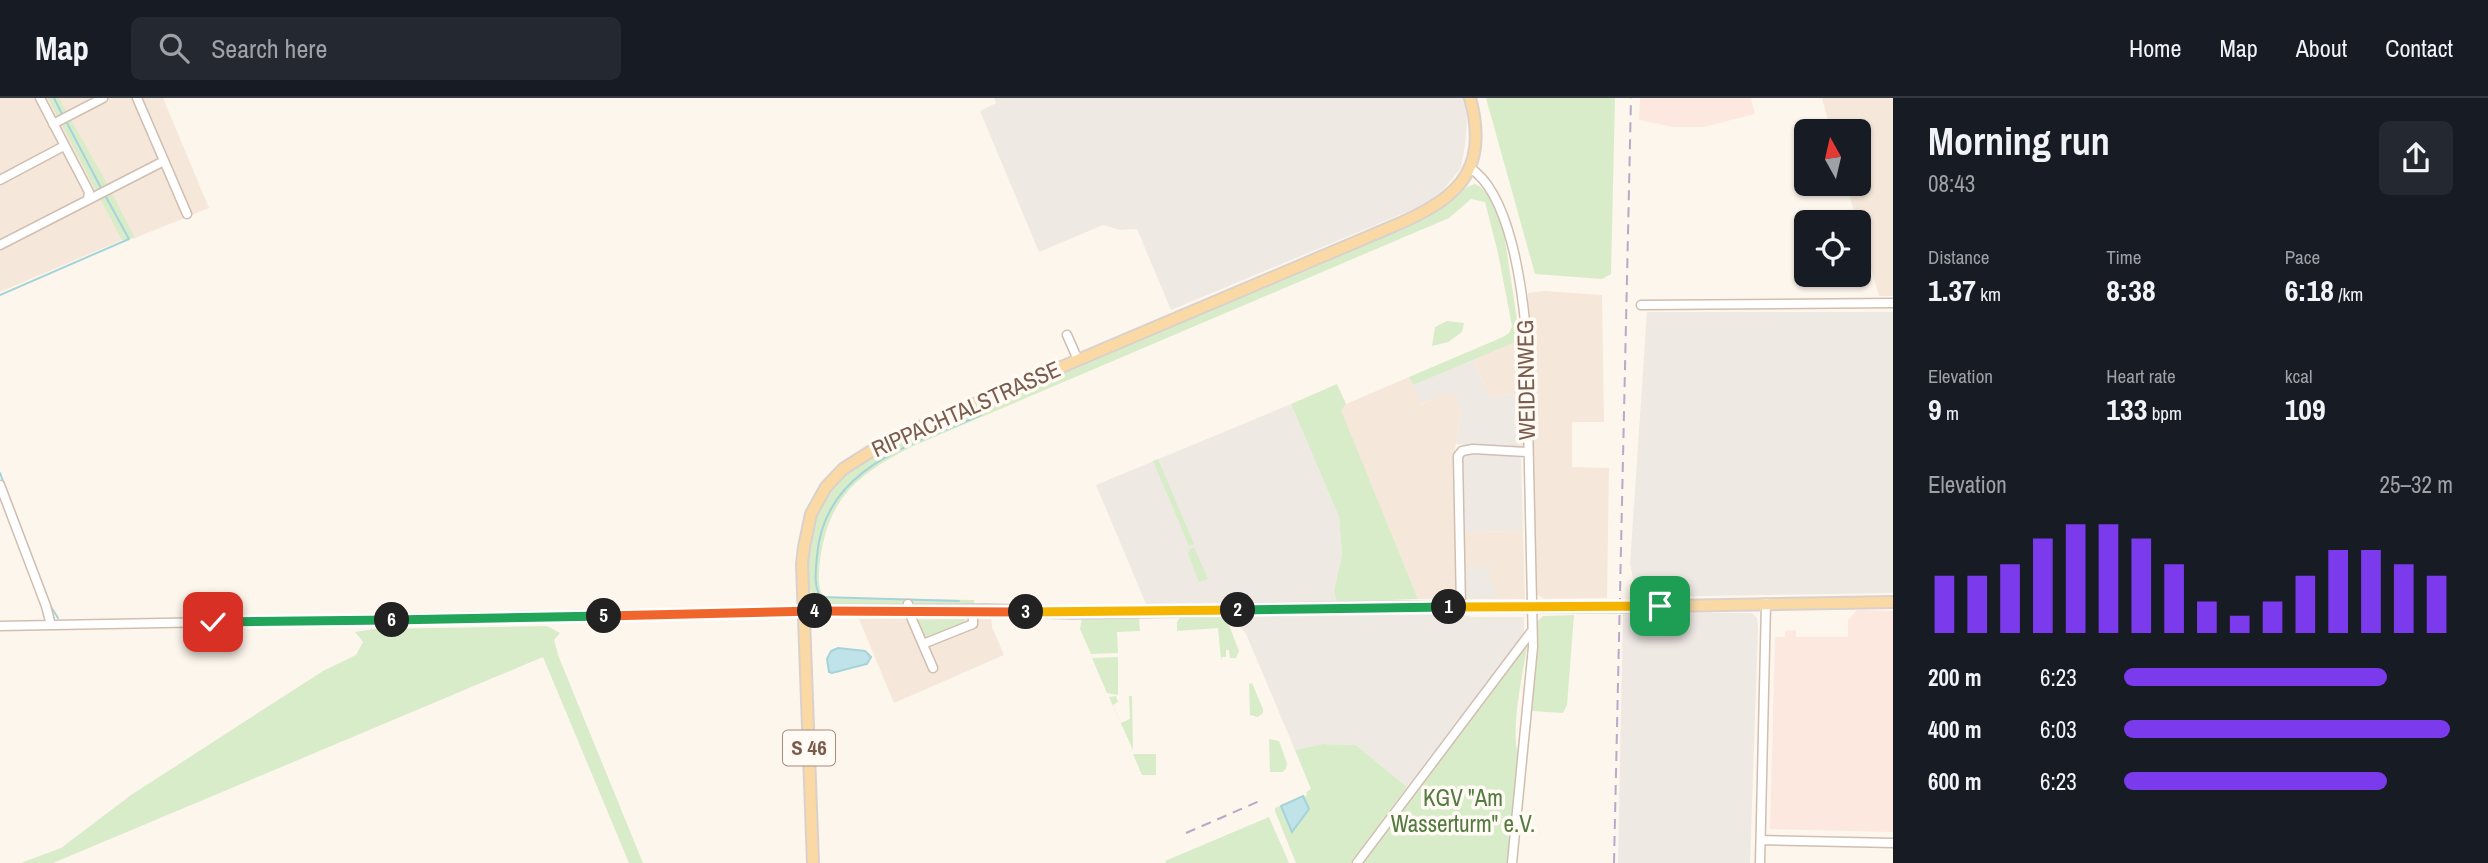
<!DOCTYPE html>
<html lang="en">
<head>
<meta charset="utf-8">
<style>
  body { margin:0; font-family:"Archivo Narrow",sans-serif; background:#242831; color:#f1f3f6; height:100vh; display:flex; flex-direction:column; font-size:26px; white-space:nowrap }
  * { box-sizing:border-box; margin:0 }
  p { font-size:23px; color:#9ea1a6 }
  .icon { flex:none; width:38px; height:38px; fill:none; stroke:currentColor; stroke-width:2; stroke-linecap:round; stroke-linejoin:round }
  .map { position:relative; flex:1; overflow:hidden }
  .details { display:flex; flex-direction:column; background:#171b24; width:595px }
  .details>* { flex:none }
  .needle { width:46px; rotate:352deg }
  .fabs { position:absolute; left:1794px; top:21px; display:grid; gap:14px }
  .fabs a { display:grid; place-items:center; width:77px; height:77px; border-radius:10px; background:#171b24; box-shadow:0 2px 5px #0004; font-size:35px }
  .pin { position:absolute; display:grid; place-items:center; width:60px; height:60px; color:#fff; margin:-30px; border-radius:14px; box-shadow:0 4px 10px #0006 }
  .km { position:absolute; width:35px; height:35px; margin:-18px; border-radius:50%; background:#222; color:#fff; font-size:19px; line-height:35px; text-align:center }
  .round { display:grid; place-items:center; flex:none; width:74px; height:74px; border-radius:10px; background:#242831 }
  .headline { display:flex; align-items:center; justify-content:space-between; height:119px; padding:0 35px }
  h1 { font-size:38px; font-weight:800; line-height:52px }
  .metrics { display:grid; grid-template-columns:repeat(3,1fr); gap:10px; height:119px; padding:7px 35px }
  .metrics div { display:grid; align-content:center }
  .metrics b { font-size:30px; font-weight:800 }
  .metrics small { font-size:19px; font-weight:400 }
  .metrics p { font-size:19px }
  .chart { height:196px; padding:14px 35px }
  .chart p { display:flex; justify-content:space-between }
  .chart svg { width:100%; height:126px; margin-top:7px; stroke:#7c3aed; stroke-width:6 }
  ul { padding:0 35px; list-style:none; font-size:23px }
  li { display:grid; grid-template-columns:112px 84px 1fr; align-items:center; height:52px }
  li i { height:18px; border-radius:9px; background:#7c3aed }
  header { display:flex; align-items:center; gap:42px; box-sizing:border-box; height:98px; padding:0 35px; background:#171b24; border-bottom:2px solid #363941 }
  header strong { font-size:33px }
  nav { display:flex; gap:38px; margin-inline-start:auto; font-size:24px }
  .search { width:490px; height:63px; background:#242831; display:flex; align-items:center; gap:18px; box-sizing:border-box; padding:0 24px; border-radius:10px; color:#9ea1a6; font-size:26px }
  main { display:flex; flex:1; min-height:0 }
  .map>svg:first-child { display:block }
</style>
</head>
<body>
<header>
<strong>Map</strong>
<div class="search"><svg class="icon" aria-label="search" viewBox="0 0 24 24"><circle cx="10" cy="10" r="6"/><path d="M15 15l6 6"/></svg>Search here</div>
<nav><a>Home</a><a>Map</a><a>About</a><a>Contact</a></nav>
</header>
<main>
<div class="map">
<svg width="1893" height="765" viewBox="0 0 1893 765">
  <rect width="100%" height="100%" fill="#fdf6ec"/>
  <!-- residential -->
  <path fill="#f5e8da" d="M0,0H163L209,110L135,140L122,142L0,194Z
    M1822,0H1893V198H1879L1846,86H1858V33H1831Z
    M1544,193L1602,197L1604,324H1572V369L1609,370L1607,500L1544,501L1536,496L1528,195Z
    M1520,242L1523,296L1489,298L1473,260Z
    M1409,279L1422,306L1452,292L1461,312L1455,352L1457,501H1418L1340,311L1346,306Z
    M1523,433L1525,501H1495V486L1490,485V469H1465L1464,434Z
    M991,518L992,529L1004,557L894,605L859,521Z"/>
  <!-- commercial -->
  <path fill="#fde8e0" d="M1640,0H1751L1755,16L1703,29H1673L1639,22Z
    M1857,512L1893,513V734L1770,731L1775,539H1785V533L1796,532V539H1848V522Z"/>
  <!-- industrial -->
  <path fill="#efe9e4" d="M994,0H1464L1467,26L1465,47L1461,70L1444,91L1426,106L1171,212L1137,131L1120,132L1103,127L1039,154L980,13L996,5Z
    M1647,214H1893V495L1637,499L1630,466Z
    M1473,260L1489,298L1523,296L1524,351L1456,346L1461,312L1452,293L1421,306L1413,287Z
    M1291,306L1339,419L1342,457L1334,492L1336,504L1146,506L1096,387Z
    M1468,354L1521,358L1523,433L1464,434L1462,360Z
    M1465,469H1490V484L1495,485V501H1465Z
    M1623,515H1752L1757,520L1758,531L1750,765H1618Z
    M1458,516L1473,519H1524V535L1407,689L1356,647L1323,646L1295,652L1246,536L1236,523L1238,517Z"/>
  <!-- green -->
  <path fill="#d8ecc9" d="M48,0H59L67,15L58,20Z
    M1486,0H1615L1611,176L1602,181L1535,176Z
    M70,20L109,89L97,95L61,25Z
    M1475,86C1487,91 1492,104 1497,115L1500,108L1520,242L1413,287L1409,279L1503,239L1509,235L1512,228L1498,155L1485,104L1471,101L1449,120L911,349C857,377 829,399 820,462C819,474 817,490 824,499L974,502L975,509L823,508L809,492C805,407 824,383 897,343L1439,112C1451,104 1462,89 1475,86Z
    M112,95L135,140L122,142L100,101Z
    M1447,223L1464,225L1462,234L1448,244L1432,248L1435,229Z
    M1337,286L1346,306L1341,312L1418,501L1336,504L1334,492L1342,457L1339,419L1291,306Z
    M1158,361L1194,446L1189,448L1153,363Z
    M1194,449L1208,481L1199,484L1188,456L1190,451Z
    M1225,517L1239,553L1236,560H1230L1229,552H1226V559H1222L1221,562L1218,530L1177,533V524L1180,519Z
    M1574,517L1567,607L1563,615L1532,613L1538,523L1543,518Z
    M1139,520L1140,533L1117,534L1118,555L1091,556L1080,531L1082,521Z
    M964,521L966,526L924,542L915,522Z
    M547,528L560,535L554,542L558,557L643,765H629L543,559L53,765H21L61,750L131,697L323,573L356,557L363,544L355,534L374,531Z
    M1528,542C1524,571 1510,630 1518,656L1508,765H1361Z
    M1118,559V597L1107,595L1092,560Z
    M1252,585L1263,611V615L1258,619L1250,617L1249,586Z
    M1116,598L1118,604L1113,607L1121,625L1130,621L1129,598H1132L1133,652L1109,599Z
    M1269,641L1279,643L1287,665L1286,671L1282,674H1270Z
    M1323,646L1356,647L1407,689L1351,765H1296L1275,713V710L1307,697L1306,694L1311,691L1295,652Z
    M1133,656H1156V677H1142Z
    M1269,719L1289,765H1166L1165,763Z"/>
  <!-- water -->
  <path fill="#bfe3e8" stroke="#a5d3da" stroke-width="2" d="M838,550L865,553L871,559L867,566L832,575L829,574L827,561L831,553Z
    M1303,698L1309,711L1292,734L1281,708Z"/>
  <g fill="none" stroke-linecap="round" stroke-linejoin="round">
    <!-- stream -->
    <path stroke="#a5d3da" stroke-width="2" d="M54,0L62,16
      M67,25L101,90
      M0,197L129,141L106,99
      M0,375L51,509L58,520
      M959,503L821,499C813,489 816,471 817,458C824,369 912,347 981,317"/>
    <!-- minor casing -->
    <g stroke="#d1beb0" stroke-width="11">
      <path id="minor" d="M40,0L89,94L88,101
        M137,0L187,116
        M53,26L103,0
        M1470,70C1510,95 1522,189 1526,234L1533,549L1512,765
        M0,82L64,48
        M0,147L164,63
        M1641,207L1893,205
        M1067,237L1078,262
        M0,387L46,508L51,527
        M908,506L911,519L933,570
        M1461,509L1458,358L1462,353L1473,351L1527,354
        M0,528L804,513
        M923,546L973,526V513
        M1761,742L1893,745
        M1357,765L1531,534
        M1760,765L1766,505"/>
    </g>
    <!-- major casing -->
    <g stroke="#dad1cd" stroke-width="14">
      <path id="major" d="M804,513L987,512L1073,515L1399,509H1620L1893,504
        M813,765L802,466L804,449L811,416L826,389L843,371L887,343L1389,130C1453,103 1491,77 1470,0"/>
    </g>
    <!-- minor -->
    <use href="#minor" stroke="#fff" stroke-width="8"/>
    <!-- major -->
    <use href="#major" stroke="#fbd9a5" stroke-width="10"/>
    <!-- rail -->
    <path stroke="#b9a8c9" stroke-width="2" stroke-dasharray="10 7" stroke-linecap="butt" d="M1186,735L1262,702
      M1614,765L1631,0"/>
  </g>
  <g fill="none" stroke-linecap="round" stroke-linejoin="round">
    <!-- split-1 casing -->
    <g stroke="#fff" stroke-width="14">
      <path id="split-1" d="M1449,509L1660,508"/>
    </g>
    <!-- split-2 casing -->
    <g stroke="#fff" stroke-width="14">
      <path id="split-2" d="M1238,512L1449,509"/>
    </g>
    <!-- split-3 casing -->
    <g stroke="#fff" stroke-width="14">
      <path id="split-3" d="M1026,514L1238,512"/>
    </g>
    <!-- split-4 casing -->
    <g stroke="#fff" stroke-width="14">
      <path id="split-4" d="M815,513L1026,514"/>
    </g>
    <!-- split-5 casing -->
    <g stroke="#fff" stroke-width="14">
      <path id="split-5" d="M604,518L815,513"/>
    </g>
    <!-- split-6 casing -->
    <g stroke="#fff" stroke-width="14">
      <path id="split-6" d="M392,522L604,518"/>
    </g>
    <!-- split-7 casing -->
    <g stroke="#fff" stroke-width="14">
      <path id="split-7" d="M213,524L392,522"/>
    </g>
    <!-- split-1 -->
    <use href="#split-1" stroke="#f5b400" stroke-width="9"/>
    <!-- split-2 -->
    <use href="#split-2" stroke="#22a559" stroke-width="9"/>
    <!-- split-3 -->
    <use href="#split-3" stroke="#f5b400" stroke-width="9"/>
    <!-- split-4 -->
    <use href="#split-4" stroke="#f0652b" stroke-width="9"/>
    <!-- split-5 -->
    <use href="#split-5" stroke="#f0652b" stroke-width="9"/>
    <!-- split-6 -->
    <use href="#split-6" stroke="#22a559" stroke-width="9"/>
    <!-- split-7 -->
    <use href="#split-7" stroke="#22a559" stroke-width="9"/>
  </g>
  <g text-anchor="middle" stroke-width="7" stroke-linejoin="round" paint-order="stroke">
    <!-- shield labels -->
    <rect fill="#fffaf3" stroke="#a28b7f" stroke-width="2" x="783" y="632.5" width="52" height="35" rx="5"/>
    <g font-size="21" font-weight="bold" fill="#7a5c4d">
      <text x="809" y="657">S 46</text>
    </g>
    <!-- street labels -->
    <g font-size="23" fill="#7a5c4d" stroke="#fffaf3">
      <text transform="translate(1526 282) rotate(-91)" y="8">WEIDENWEG</text>
      <text transform="translate(966 311) rotate(-24)" y="8">RIPPACHTALSTRASSE</text>
    </g>
    <!-- park labels -->
    <g font-size="23" fill="#537a41" stroke="#fffaf3">
      <text x="1463" y="708">KGV "Am<tspan x="1463" dy="26">Wasserturm" e.V.</tspan></text>
    </g>
  </g>
</svg>
<div class="fabs">
<a><svg class="needle" viewBox="-14 -14 28 28"><path d="M0-13l5 13h-10z" fill="#e53935"/><path d="M0 13l5-13h-10z" fill="#9ea1a6"/></svg></a>
<a><svg class="icon" aria-label="locate" viewBox="0 0 24 24"><circle cx="12" cy="12" r="6"/><path d="M12 2v4M12 18v4M2 12h4M18 12h4"/></svg></a>
</div>
<div class="pin" style="left:1660px;top:508px;background:#1e9e55"><svg class="icon" aria-label="arrive" viewBox="0 0 24 24"><path d="M6 21V4h12l-3 4 3 4H6"/></svg></div>
<div class="pin" style="left:213px;top:524px;background:#d93025"><svg class="icon" aria-label="check" viewBox="0 0 24 24"><path d="M5 12l5 5 9-10"/></svg></div>
<b class="km" style="left:1449px;top:509px">1</b>
<b class="km" style="left:1238px;top:512px">2</b>
<b class="km" style="left:1026px;top:514px">3</b>
<b class="km" style="left:815px;top:513px">4</b>
<b class="km" style="left:604px;top:518px">5</b>
<b class="km" style="left:392px;top:522px">6</b>
</div>
<section class="details">
<div class="headline"><div><h1>Morning run</h1><p>08:43</p></div><a class="round"><svg class="icon" aria-label="share" viewBox="0 0 24 24"><path d="M12 15V3M7 8l5-5 5 5M5 13v7h14v-7"/></svg></a></div>
<div class="metrics">
<div><p>Distance</p><b>1.37<small> km</small></b></div>
<div><p>Time</p><b>8:38</b></div>
<div><p>Pace</p><b>6:18<small> /km</small></b></div>
</div>
<div class="metrics">
<div><p>Elevation</p><b>9<small> m</small></b></div>
<div><p>Heart rate</p><b>133<small> bpm</small></b></div>
<div><p>kcal</p><b>109</b></div>
</div>
<div class="chart"><p><span>Elevation</span>25–32 m</p>
<svg viewBox="0 0 160 44" preserveAspectRatio="none"><path d="M5 44V24M15 44V24M25 44V20M35 44V11M45 44V6M55 44V6M65 44V11M75 44V20M85 44V33M95 44V38M105 44V33M115 44V24M125 44V15M135 44V15M145 44V20M155 44V24"/></svg>
</div>
<ul>
<li><b>200 m</b>6:23<i style="width:80%"></i></li>
<li><b>400 m</b>6:03<i style="width:99%"></i></li>
<li><b>600 m</b>6:23<i style="width:80%"></i></li>
</ul>
</section>
</main>
</body>
</html>
